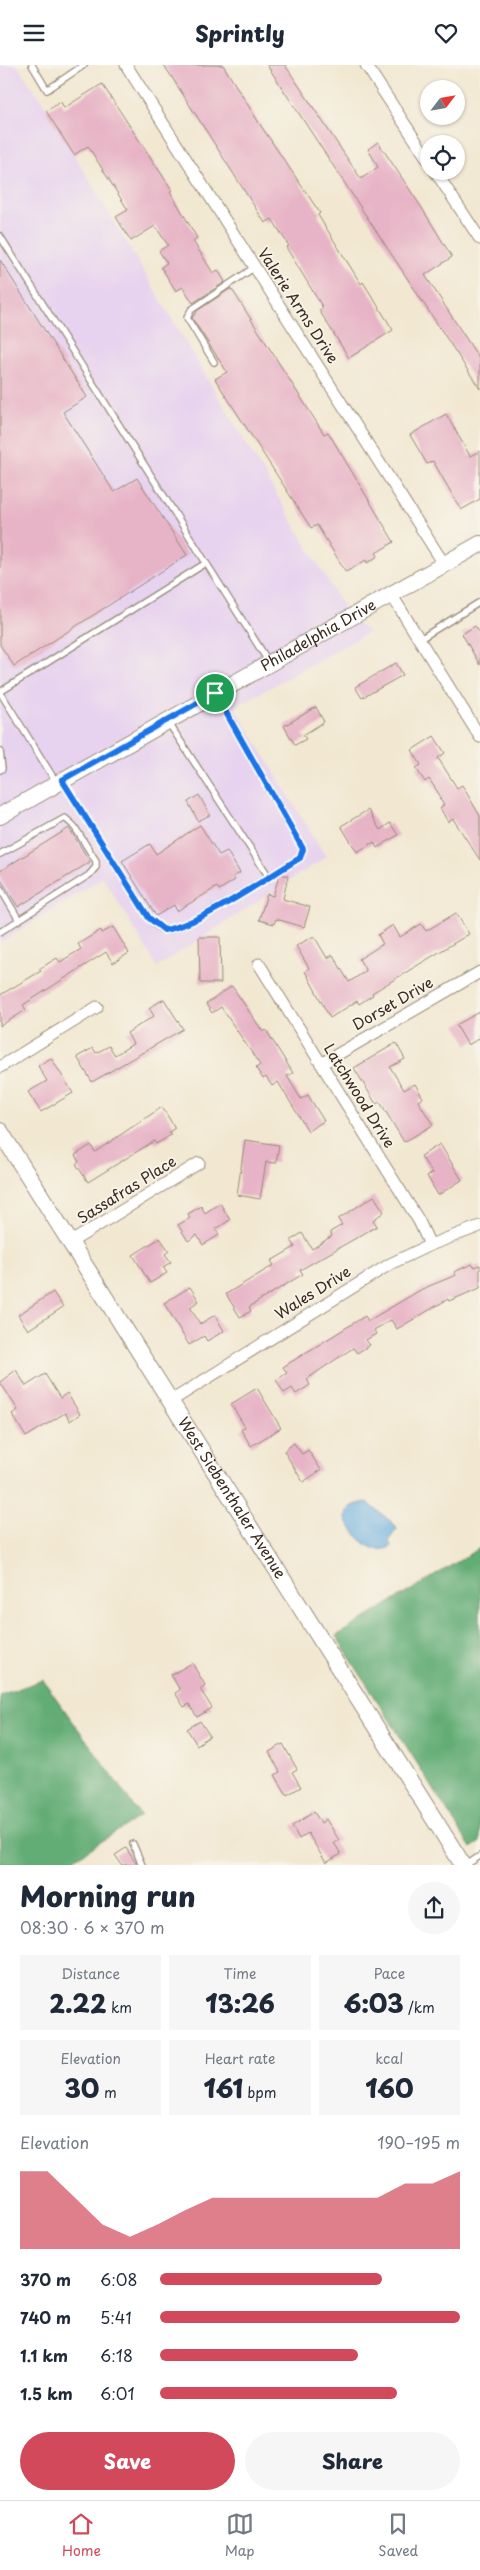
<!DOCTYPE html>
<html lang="en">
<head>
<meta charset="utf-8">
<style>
  body { margin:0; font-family:"Playpen Sans",sans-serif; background:#f6f6f7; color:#1f2937; height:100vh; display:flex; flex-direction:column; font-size:19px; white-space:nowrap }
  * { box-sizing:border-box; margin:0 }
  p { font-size:16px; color:#747a83 }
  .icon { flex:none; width:28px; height:28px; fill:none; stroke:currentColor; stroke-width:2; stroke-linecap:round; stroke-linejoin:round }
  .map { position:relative; height:1800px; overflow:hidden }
  .sheet { display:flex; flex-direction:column; background:#fff; flex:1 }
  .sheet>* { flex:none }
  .needle { width:32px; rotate:59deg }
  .tools { position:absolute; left:420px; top:15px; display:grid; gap:10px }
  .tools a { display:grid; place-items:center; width:45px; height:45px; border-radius:50%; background:#fff; box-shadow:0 1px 4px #0004; font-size:25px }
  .pin { position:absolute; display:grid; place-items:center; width:42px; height:42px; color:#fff; margin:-21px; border:2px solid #fff; border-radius:50%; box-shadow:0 1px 5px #0007 }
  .round { display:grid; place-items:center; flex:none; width:52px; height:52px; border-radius:26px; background:#f6f6f7 }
  .overview { display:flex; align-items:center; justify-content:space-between; height:85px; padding:0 20px }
  h1 { font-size:28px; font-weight:800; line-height:38px }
  .stats { display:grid; grid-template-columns:repeat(3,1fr); gap:8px; height:85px; padding:5px 20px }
  .stats div { display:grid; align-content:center; border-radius:0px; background:#f6f6f7; text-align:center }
  .stats b { font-size:25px; font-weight:800 }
  .stats small { font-size:14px; font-weight:400 }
  .stats p { font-size:14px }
  .chart { height:140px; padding:10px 20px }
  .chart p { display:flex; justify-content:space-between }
  .chart svg { width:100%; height:90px; margin-top:5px; fill:#d1495b; opacity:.7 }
  .cta { display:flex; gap:10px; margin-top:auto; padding:10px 20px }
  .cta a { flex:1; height:58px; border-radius:30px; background:#d1495b; color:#fff; font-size:20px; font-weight:800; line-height:58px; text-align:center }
  .cta a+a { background:#f6f6f7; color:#1f2937 }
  ul { padding:0 20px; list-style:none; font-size:16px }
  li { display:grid; grid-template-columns:80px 60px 1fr; align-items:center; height:38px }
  li i { height:12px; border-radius:6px; background:#d1495b }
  header { display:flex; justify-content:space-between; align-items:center; height:65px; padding:0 20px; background:#fff; font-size:22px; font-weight:800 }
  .dock { display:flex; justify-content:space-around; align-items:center; height:70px; border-top:1px solid #e0e1e3; background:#fff; font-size:14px; color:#747a83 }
  .dock a { display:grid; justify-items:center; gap:2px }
  .dock .current { color:#d1495b }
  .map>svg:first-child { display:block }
</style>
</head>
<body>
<header><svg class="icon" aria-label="menu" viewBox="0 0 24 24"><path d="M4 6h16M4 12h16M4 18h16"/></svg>Sprintly<svg class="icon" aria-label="heart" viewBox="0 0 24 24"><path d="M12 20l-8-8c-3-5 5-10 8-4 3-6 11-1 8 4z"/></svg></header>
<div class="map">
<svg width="480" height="1800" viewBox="0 0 480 1800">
  <rect width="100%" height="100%" fill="#f7f3e8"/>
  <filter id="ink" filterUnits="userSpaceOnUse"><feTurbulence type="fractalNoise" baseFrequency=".02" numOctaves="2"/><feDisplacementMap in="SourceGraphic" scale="10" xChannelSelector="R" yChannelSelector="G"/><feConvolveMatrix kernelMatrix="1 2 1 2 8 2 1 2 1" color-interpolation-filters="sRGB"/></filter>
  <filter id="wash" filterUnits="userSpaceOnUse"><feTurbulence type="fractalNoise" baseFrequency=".0096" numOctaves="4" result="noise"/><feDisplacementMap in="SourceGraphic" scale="20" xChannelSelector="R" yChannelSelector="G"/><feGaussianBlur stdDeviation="1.12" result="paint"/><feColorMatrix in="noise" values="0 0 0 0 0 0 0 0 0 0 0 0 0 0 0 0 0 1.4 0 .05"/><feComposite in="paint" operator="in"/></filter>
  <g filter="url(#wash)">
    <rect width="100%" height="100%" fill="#f2e8d2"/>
    <!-- built -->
    <path fill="#e7d2ef" d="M0,0H17L44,39L350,553L369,567L235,642L326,792L157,902L103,812L0,878Z"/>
    <!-- forest -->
    <path fill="#62ac75" stroke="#4e6b4a" d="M480,1483V1777L471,1783L336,1571Z
      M43,1615L141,1751L65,1800H0V1630Z"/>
    <!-- water -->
    <path fill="#69afdf" stroke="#526c7e" d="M367,1437L394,1459L397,1464L389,1475L391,1482C369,1492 354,1469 345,1452C348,1440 357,1439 367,1437Z"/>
    <g id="blocks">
      <!-- building -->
      <path fill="#e7b3c6" d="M164,0H223L261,61L320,148L318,150L361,219L363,217L393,265L349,293L319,245L323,243L286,182L289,181L272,154L265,158Z
        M267,0H285L361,114L378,102L368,84L378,77L420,140L452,192L425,210L480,295V324Z
        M102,19L172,125L170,126L197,173L193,176L213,208L218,205L225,217L193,238L183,222L176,226L161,202L167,198L159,186L168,180L155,161L131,176L116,152L128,145L88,81L74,90L46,46L61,37L64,43Z
        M0,195L87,332L63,347L114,427L137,413L187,490L14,601L0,580Z
        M230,224L233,226L324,369L328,367L394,477L376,488L378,491L367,498L366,495L346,507L317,460L311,463L215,314L227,307L192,253L197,246Z
        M446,349L470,391L480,386V434L461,445L433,396L427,399L410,370Z
        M475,561L480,568V600L462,569Z
        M396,598L403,610L362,633L355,622Z
        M316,642L324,657L303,670L306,674L295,680L284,661Z
        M434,671L445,688L438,693L457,723L462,720L480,751V795L453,754L448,757L440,743L444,740L439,733L441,732L429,714L425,717L416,703L421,700L412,685Z
        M199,730L210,750L198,756L188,737Z
        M368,745L380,765L390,758L398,770L377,783L374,777L357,787L341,761Z
        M200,760L219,790L227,786L240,808L233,812L235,815L219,825L217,822L177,846L174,840L156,851L122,796L150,779L156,789Z
        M69,763L90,797L18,842L0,813V806Z
        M282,809L288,811L283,834L310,842L304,862L276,854L274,859L259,855L267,829L273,831L279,811Z
        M456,848L469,869L372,928L373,930L359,939L357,936L330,953L305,906L309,903L296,881L314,871L327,893L333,890L349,917L366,906L359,894L383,879L378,870L393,860L400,872L421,859L426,866Z
        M113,862L129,888L113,898L106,887L23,940L26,945L0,961V930L41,906L39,904L57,893L60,897L81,884L78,879L101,865L102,868Z
        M199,872H220L221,918H200Z
        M232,921L263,967L266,965L293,1008L287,1011L301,1034L308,1030L324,1056L308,1066L278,1017L272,1021L266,1012L263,1014L256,1003L260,1000L221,942L212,948L206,939Z
        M164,934L183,964L92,1017L77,992L93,983L96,988L109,981L115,990L133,979L127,968L154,951L149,943Z
        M480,947V973L468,980L456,960Z
        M396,978L405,994L390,1002L404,1025L415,1019L423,1033L418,1036L433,1060L404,1077L380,1037L376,1039L354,1003Z
        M51,993L73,1028L41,1047L28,1027L47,1016L38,1001Z
        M162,1042L175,1063L169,1067L171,1070L156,1079L154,1076L88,1117L76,1099L79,1097L75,1090L91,1080L95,1087Z
        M245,1075L279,1080L276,1098L266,1097L260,1134L237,1130Z
        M440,1079L462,1115L438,1130L427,1111L432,1108L421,1091Z
        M374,1131L384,1147L373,1155L377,1161L300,1205L303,1209L249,1242L251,1246L240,1252L226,1229L274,1200L271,1196L295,1182L291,1175L302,1168L312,1184L332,1171L330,1167L342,1160L338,1154Z
        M220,1138L230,1155L216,1164L219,1170L203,1180L197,1170L188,1176L178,1160L190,1153L188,1149L201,1141L205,1148Z
        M160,1173L169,1186L165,1189L171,1197L163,1202L167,1208L150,1218L133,1190Z
        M472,1199L474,1202L480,1200V1223L449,1236L448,1234L397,1264L391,1255L374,1265L376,1269L366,1275L370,1280L357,1288L353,1283L323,1303L307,1314L310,1320L296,1329L292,1323L284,1328L276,1315L287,1308L283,1302L365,1251L368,1256L422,1224L456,1210L454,1207Z
        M190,1222L199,1236L190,1242L200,1259L215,1250L224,1266L207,1276L204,1271L189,1280L164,1238Z
        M53,1227L63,1242L28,1265L18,1250Z
        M16,1305L26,1321L45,1309L60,1333L67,1328L80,1349L70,1356L65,1348L26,1372L12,1349L18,1345L0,1317Z
        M257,1323L281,1363L251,1381L241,1365L245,1362L231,1339Z
        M294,1378L302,1389L308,1385L321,1405L303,1417L284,1386Z
        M192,1598L205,1620L200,1624L212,1643L197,1652L189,1639L184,1642L175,1628L180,1625L171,1610Z
        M200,1656L210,1671L197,1680L187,1664Z
        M283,1679L297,1704L292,1707L301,1722L287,1730L275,1710L280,1707L269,1687Z
        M314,1747L321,1758L326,1754L339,1775L334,1778L341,1789L326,1798L308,1768L299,1774L292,1761Z
        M126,1783L137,1800H122L115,1790Z"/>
    </g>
  </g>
  <g filter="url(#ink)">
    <use href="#blocks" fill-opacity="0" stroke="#968978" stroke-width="1"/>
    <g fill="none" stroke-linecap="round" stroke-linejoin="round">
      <!-- lane casing -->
      <g stroke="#968978" stroke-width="8">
        <path id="lane" d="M32,0L47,25L84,0
          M0,171L268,596
          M214,297L187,253L191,245L255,202
          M420,574L480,537
          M0,627L206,498
          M0,627L56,717
          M168,657L269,812
          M0,686L2,704L0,705
          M63,717L149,853C153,857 158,864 164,865C183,868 278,806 300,793L303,784L216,630
          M0,789L65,753L74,761L96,796V802L89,810L0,867
          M0,823L19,855
          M133,1779L142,1800
          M466,1800L480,1791"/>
      </g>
      <!-- street casing -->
      <g stroke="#968978" stroke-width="13">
        <path id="street" d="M126,0L444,499
          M366,0L429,96
          M435,106L480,174
          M391,529L480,672
          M259,899L419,1156L430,1180
          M321,999L480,907
          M0,1002L97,942
          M71,1177L199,1098
          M171,1336L390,1199L430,1180L480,1161"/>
      </g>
      <!-- secondary casing -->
      <g stroke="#968978" stroke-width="18">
        <g id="secondary">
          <path id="s1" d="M0,751L480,479"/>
          <path id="s2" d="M0,1066L463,1800"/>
        </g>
      </g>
      <!-- lane -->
      <use href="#lane" stroke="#fff" stroke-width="5.5"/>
      <!-- street -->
      <use href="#street" stroke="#fff" stroke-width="11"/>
      <!-- secondary -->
      <use href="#secondary" stroke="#fff" stroke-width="16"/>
    </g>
  </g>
  <g fill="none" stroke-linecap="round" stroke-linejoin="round" filter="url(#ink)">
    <!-- route casing -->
    <g stroke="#fff" stroke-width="10">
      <path id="route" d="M215,628L303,784L300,793C266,813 200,860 164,865L149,853L62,715Z"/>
    </g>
    <!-- route -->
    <use href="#route" stroke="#1a73e8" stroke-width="6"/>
  </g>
  <g text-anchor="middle" stroke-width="4" stroke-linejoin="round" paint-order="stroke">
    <!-- street labels -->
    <g font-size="15" fill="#3b2a1e" stroke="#f7f3e8">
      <text transform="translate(298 241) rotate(57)" y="5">Valerie Arms Drive</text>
      <text dy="5" stroke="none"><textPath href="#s1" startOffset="366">Philadelphia Drive</textPath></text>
      <text transform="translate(393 939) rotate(-30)" y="5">Dorset Drive</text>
      <text transform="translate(359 1031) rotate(58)" y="5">Latchwood Drive</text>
      <text transform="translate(127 1125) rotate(-32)" y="5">Sassafras Place</text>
      <text transform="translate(313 1228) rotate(-32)" y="5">Wales Drive</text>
      <text dy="5" stroke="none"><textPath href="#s2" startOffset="434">West Siebenthaler Avenue</textPath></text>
    </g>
  </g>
</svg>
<div class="tools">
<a><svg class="needle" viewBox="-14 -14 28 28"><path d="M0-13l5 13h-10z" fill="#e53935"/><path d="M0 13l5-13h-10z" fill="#747a83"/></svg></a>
<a><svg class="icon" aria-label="locate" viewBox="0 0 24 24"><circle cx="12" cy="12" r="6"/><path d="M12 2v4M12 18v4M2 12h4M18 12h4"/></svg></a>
</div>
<div class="pin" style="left:215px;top:628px;background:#1e9e55"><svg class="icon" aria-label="arrive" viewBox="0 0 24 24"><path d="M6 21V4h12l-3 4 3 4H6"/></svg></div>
</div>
<section class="sheet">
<div class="overview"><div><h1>Morning run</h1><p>08:30 · 6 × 370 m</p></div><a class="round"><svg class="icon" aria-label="share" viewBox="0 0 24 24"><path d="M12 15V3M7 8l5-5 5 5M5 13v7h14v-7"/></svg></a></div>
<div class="stats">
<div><p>Distance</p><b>2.22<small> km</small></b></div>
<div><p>Time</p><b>13:26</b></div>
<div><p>Pace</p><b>6:03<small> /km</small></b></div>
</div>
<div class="stats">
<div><p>Elevation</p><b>30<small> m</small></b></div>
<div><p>Heart rate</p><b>161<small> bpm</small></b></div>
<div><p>kcal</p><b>160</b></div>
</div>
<div class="chart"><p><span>Elevation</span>190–195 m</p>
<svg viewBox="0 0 160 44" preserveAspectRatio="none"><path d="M0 44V6L10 6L20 19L30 32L40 38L50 32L60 25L70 19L80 19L90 19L100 19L110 19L120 19L130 19L140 12L150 12L160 6V44z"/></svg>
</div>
<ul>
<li><b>370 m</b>6:08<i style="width:74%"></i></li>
<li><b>740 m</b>5:41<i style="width:100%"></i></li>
<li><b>1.1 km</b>6:18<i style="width:66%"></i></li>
<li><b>1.5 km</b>6:01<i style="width:79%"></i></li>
</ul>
<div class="cta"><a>Save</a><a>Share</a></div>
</section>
<nav class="dock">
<a class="current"><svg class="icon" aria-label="home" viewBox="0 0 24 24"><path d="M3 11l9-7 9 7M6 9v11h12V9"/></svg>Home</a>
<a><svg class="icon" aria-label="map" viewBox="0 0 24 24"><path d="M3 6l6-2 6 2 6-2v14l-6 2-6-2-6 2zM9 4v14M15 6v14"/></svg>Map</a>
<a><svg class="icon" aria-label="saved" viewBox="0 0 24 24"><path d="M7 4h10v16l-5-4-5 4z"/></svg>Saved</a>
</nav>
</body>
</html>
